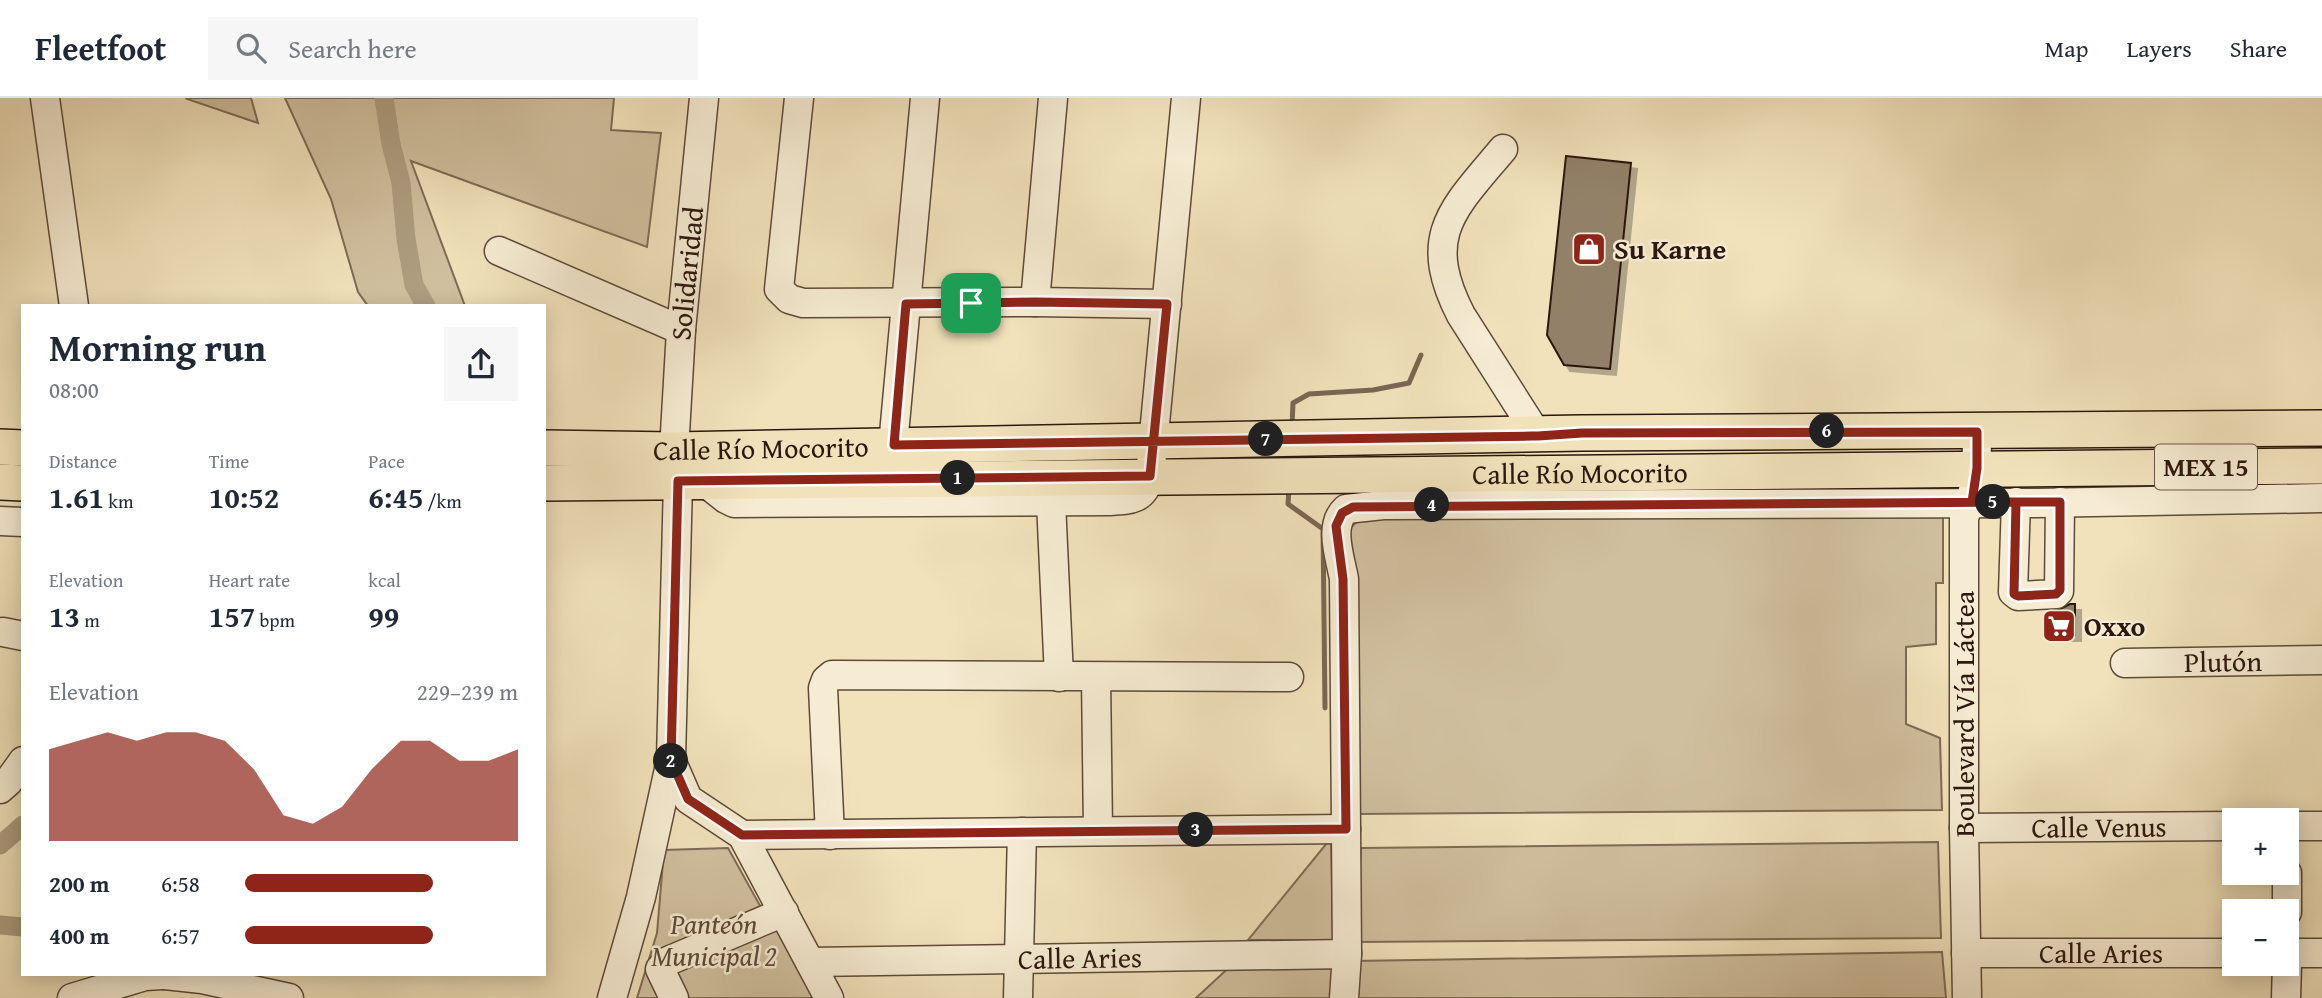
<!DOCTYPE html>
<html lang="en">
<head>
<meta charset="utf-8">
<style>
  body { margin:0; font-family:"Gentium Book Plus",serif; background:#f6f6f7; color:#1f2937; height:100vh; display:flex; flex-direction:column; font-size:26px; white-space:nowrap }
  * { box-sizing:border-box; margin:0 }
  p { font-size:23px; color:#747a83 }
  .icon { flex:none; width:38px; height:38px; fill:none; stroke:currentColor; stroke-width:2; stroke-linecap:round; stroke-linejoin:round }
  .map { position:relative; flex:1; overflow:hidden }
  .sheet { position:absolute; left:21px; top:206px; width:525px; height:672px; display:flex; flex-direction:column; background:#fff; border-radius:0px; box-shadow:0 4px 18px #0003 }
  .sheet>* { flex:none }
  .tools { position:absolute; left:2222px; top:710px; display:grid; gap:14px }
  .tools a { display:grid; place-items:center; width:77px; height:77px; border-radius:0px; background:#fff; box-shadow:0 4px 18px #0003; font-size:35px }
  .pin { position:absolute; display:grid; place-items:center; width:60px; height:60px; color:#fff; margin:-30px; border-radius:14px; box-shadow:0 4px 10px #0006 }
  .km { position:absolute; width:35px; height:35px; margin:-18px; border-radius:50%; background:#222; color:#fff; font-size:19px; line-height:35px; text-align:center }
  .round { display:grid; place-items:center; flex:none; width:74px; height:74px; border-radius:0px; background:#f6f6f7 }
  .overview { display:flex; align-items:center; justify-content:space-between; height:119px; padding:0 28px }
  h1 { font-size:38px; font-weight:700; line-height:52px }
  .stats { display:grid; grid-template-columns:repeat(3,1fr); gap:10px; height:119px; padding:7px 28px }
  .stats div { display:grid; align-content:center }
  .stats b { font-size:30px; font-weight:700 }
  .stats small { font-size:19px; font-weight:400 }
  .stats p { font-size:19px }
  .chart { height:196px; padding:14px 28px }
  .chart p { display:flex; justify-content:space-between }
  .chart svg { width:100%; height:126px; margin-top:7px; fill:#8f2418; opacity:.7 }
  ul { padding:0 28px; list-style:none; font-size:23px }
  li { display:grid; grid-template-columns:112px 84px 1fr; align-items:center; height:52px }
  li i { height:18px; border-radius:9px; background:#8f2418 }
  header { display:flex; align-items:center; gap:42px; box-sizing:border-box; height:98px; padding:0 35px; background:#fff; border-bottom:2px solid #e0e1e3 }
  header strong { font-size:33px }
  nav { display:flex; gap:38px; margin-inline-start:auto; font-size:24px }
  .search { width:490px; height:63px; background:#f6f6f7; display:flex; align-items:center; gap:18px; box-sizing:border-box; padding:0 24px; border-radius:0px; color:#747a83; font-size:26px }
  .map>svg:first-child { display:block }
</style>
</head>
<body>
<header>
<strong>Fleetfoot</strong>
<div class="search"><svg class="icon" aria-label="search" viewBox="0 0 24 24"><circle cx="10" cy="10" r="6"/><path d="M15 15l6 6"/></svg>Search here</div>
<nav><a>Map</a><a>Layers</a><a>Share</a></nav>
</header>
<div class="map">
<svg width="2322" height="900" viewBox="0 0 2322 900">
  <defs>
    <filter id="shadow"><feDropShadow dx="6" dy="6" stdDeviation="0" flood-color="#0004"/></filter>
  </defs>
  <rect width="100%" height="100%" fill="#f1e2bb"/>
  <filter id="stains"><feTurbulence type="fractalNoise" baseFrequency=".00286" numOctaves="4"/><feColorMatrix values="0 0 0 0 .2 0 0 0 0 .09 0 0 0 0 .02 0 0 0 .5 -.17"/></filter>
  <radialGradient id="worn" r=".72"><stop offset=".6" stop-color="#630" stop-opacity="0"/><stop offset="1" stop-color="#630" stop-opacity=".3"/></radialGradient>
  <!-- green -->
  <path fill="#d0bf9e" stroke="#7e6b56" stroke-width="2" d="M186,0H251L258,25L187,1Z
    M285,0H614L611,32L661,35L647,149L411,63L465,208H368L358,194L331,101Z
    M1362,418H1943V485H1936V546L1906,549V626L1940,640L1942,712L1355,716L1348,433Z
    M1331,740L1333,842H1248Z
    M1938,744L1941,840L1356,844L1361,750Z
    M728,750L764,815L781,836L813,900H637L657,835L664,752Z
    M1942,854L1946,900H1354L1353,863Z
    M1334,862L1333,900H1196L1235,864Z"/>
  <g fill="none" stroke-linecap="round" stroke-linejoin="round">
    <!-- stream -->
    <path stroke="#7a6752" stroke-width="5" d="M1292,328L1293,305L1309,296L1373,292L1409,285L1421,257
      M1289,390L1288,406L1323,431L1325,610"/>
    <!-- canal -->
    <path stroke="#ae9d80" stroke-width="19" d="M384,0L391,46L401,85L406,141L414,187L426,208
      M0,747L23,727
      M0,827L23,829"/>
  </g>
  <!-- building -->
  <path fill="#928168" stroke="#2c170e" stroke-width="2" filter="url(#shadow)" d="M1566,58L1631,65L1610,271L1564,267L1547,237Z
    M2070,506H2075V537H2044V520L2049,513L2058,512Z"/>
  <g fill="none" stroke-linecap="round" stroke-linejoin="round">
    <!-- minor casing -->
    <g stroke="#5d4a39" stroke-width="31">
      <g id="minor">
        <path d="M45,0L74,208"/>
        <path d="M799,0L779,191L789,201L803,205L1035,204L1167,206"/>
        <path d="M1503,51C1453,111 1420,137 1461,217L1538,338"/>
        <path d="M499,153L681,232"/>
        <path d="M1035,204L1053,0"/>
        <path d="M893,347L925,0"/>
        <path id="s1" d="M674,352L681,232L704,0"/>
        <path d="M702,382L726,401L734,405L1109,403C1131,402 1144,402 1150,378L1186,0"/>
        <path d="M1051,404L1059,579"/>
        <path d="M2016,404L2013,494L2018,498L2056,496L2059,493L2060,404"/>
        <path d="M0,423L23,424"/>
        <path d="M3,534L23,538"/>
        <path id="s2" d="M2125,565L2322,562"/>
        <path d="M1096,579L1098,733"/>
        <path d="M671,662L688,701L742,737L829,900"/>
        <path d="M0,691L8,684L23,663"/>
        <path d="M2287,728H2322"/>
        <path id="s3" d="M1964,730L2235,728"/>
        <path d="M742,737L1346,731"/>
        <path d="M830,737L823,590L826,582L832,577L1289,579"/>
        <path d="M2287,814V775"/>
        <path id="s4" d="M1966,855H2235"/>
        <path d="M2287,855H2322"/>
        <path id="s5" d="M810,864L1347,856"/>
        <path d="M165,877L202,881L289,900"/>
        <path d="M72,900L145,878L162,877"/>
        <path d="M612,900L641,799L671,662L678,383"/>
        <path d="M674,900L660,871L668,863L784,814"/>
        <path d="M1018,900L1022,734"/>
        <path d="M1344,900L1347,856L1344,481C1340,459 1328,427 1346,411L1383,407L2037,405L2322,400"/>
        <path d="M1967,900L1964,730V419C1977,393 1977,363 1977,334"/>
        <path d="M2286,900L2287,866"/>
      </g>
    </g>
    <!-- major casing -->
    <g stroke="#2c170e" stroke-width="38">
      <g id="major">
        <path d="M0,349L23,350"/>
        <path id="s6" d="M544,350L674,352L1582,335L2322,330"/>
        <path d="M0,384L23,385"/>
        <path id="s7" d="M544,385L2322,368"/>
      </g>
    </g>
    <!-- minor -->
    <use href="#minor" stroke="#f6ecd3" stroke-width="28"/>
    <!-- major -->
    <use href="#major" stroke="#f1e2bb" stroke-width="35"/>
  </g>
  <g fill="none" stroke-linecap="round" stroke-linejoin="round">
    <!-- route casing -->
    <g stroke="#fff" stroke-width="14">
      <path id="route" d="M971,205L1035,204L1167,206L1150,378L678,383L671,662L688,701L742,737L1346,731L1343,481L1336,428L1342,415L1353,409L2016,404L2014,496L2018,498L2056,496L2060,492V404H1972L1977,370V334L1582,335L1538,338C1323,340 1108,343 894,347L906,206L971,205"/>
    </g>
    <!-- route -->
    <use href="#route" stroke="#8f2418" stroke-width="9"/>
  </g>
  <!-- icons -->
  <defs>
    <g id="shop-square" transform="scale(1.75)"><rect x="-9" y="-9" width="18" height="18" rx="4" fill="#8f2418" stroke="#f6ecd3"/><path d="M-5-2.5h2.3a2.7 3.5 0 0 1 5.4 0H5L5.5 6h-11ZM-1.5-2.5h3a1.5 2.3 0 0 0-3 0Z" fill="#fff"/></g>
    <g id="supermarket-square" transform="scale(1.75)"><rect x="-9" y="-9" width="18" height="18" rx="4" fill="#8f2418" stroke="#f6ecd3"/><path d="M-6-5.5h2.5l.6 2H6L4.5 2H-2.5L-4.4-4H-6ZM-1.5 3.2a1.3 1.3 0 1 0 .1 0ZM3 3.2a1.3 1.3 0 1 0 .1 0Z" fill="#fff"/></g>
  </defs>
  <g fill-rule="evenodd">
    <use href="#shop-square" x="1589" y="151"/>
    <use href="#supermarket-square" x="2059" y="528"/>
  </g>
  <g text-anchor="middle" stroke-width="5" stroke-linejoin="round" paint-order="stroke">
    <!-- shield labels -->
    <rect fill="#f6ecd3" stroke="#695749" stroke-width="2" x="2155" y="346.5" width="102" height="45" rx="5"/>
    <g font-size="26" font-weight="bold" fill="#2c170e">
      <text x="2206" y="378">MEX 15</text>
    </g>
    <!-- poi labels -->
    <g font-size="28" font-weight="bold" fill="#2c170e" stroke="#f6ecd3" text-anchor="start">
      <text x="1614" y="161">Su Karne</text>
      <text x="2084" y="538">Oxxo</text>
    </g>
    <!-- street labels -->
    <g font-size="28" fill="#2c170e" stroke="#f6ecd3">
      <text dy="10" stroke="none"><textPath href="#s1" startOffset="177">Solidaridad</textPath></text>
      <text dy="10" stroke="none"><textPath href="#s6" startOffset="217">Calle Río Mocorito</textPath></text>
      <text dy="10" stroke="none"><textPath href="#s7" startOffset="1036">Calle Río Mocorito</textPath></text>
      <text dy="10" stroke="none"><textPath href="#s2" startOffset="98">Plutón</textPath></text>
      <text transform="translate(1964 616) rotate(-90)" y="10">Boulevard Vía Láctea</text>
      <text dy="10" stroke="none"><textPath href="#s3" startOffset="135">Calle Venus</textPath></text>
      <text dy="10" stroke="none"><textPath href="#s4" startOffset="135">Calle Aries</textPath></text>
      <text dy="10" stroke="none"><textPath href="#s5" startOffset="270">Calle Aries</textPath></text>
    </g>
    <!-- park labels -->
    <g font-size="28" font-style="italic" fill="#5d4939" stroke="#f6ecd3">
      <text x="714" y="836">Panteón<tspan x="714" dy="32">Municipal 2</tspan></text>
    </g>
  </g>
  <rect width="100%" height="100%" filter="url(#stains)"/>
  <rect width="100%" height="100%" fill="url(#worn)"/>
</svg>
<div class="tools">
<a>+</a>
<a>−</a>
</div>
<div class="pin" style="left:971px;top:205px;background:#1e9e55"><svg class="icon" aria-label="arrive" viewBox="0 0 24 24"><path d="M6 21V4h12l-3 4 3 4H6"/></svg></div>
<b class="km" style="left:958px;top:380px">1</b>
<b class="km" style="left:671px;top:663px">2</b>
<b class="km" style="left:1196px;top:732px">3</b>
<b class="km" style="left:1432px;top:407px">4</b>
<b class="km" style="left:1993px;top:404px">5</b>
<b class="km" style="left:1827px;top:333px">6</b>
<b class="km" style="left:1266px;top:341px">7</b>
<section class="sheet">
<div class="overview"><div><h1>Morning run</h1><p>08:00</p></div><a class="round"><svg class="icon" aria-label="share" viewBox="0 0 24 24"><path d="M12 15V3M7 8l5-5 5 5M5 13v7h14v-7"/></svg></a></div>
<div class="stats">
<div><p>Distance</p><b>1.61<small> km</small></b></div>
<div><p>Time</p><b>10:52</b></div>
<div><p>Pace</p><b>6:45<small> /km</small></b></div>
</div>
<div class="stats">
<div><p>Elevation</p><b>13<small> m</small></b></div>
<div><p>Heart rate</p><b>157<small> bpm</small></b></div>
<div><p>kcal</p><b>99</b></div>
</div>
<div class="chart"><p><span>Elevation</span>229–239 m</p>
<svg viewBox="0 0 160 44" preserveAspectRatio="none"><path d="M0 44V12L10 9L20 6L30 9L40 6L50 6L60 9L70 19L80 35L90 38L100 32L110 19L120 9L130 9L140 16L150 16L160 12V44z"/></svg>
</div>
<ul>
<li><b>200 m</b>6:58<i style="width:69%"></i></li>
<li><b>400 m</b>6:57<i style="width:69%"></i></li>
</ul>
</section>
</div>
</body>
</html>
